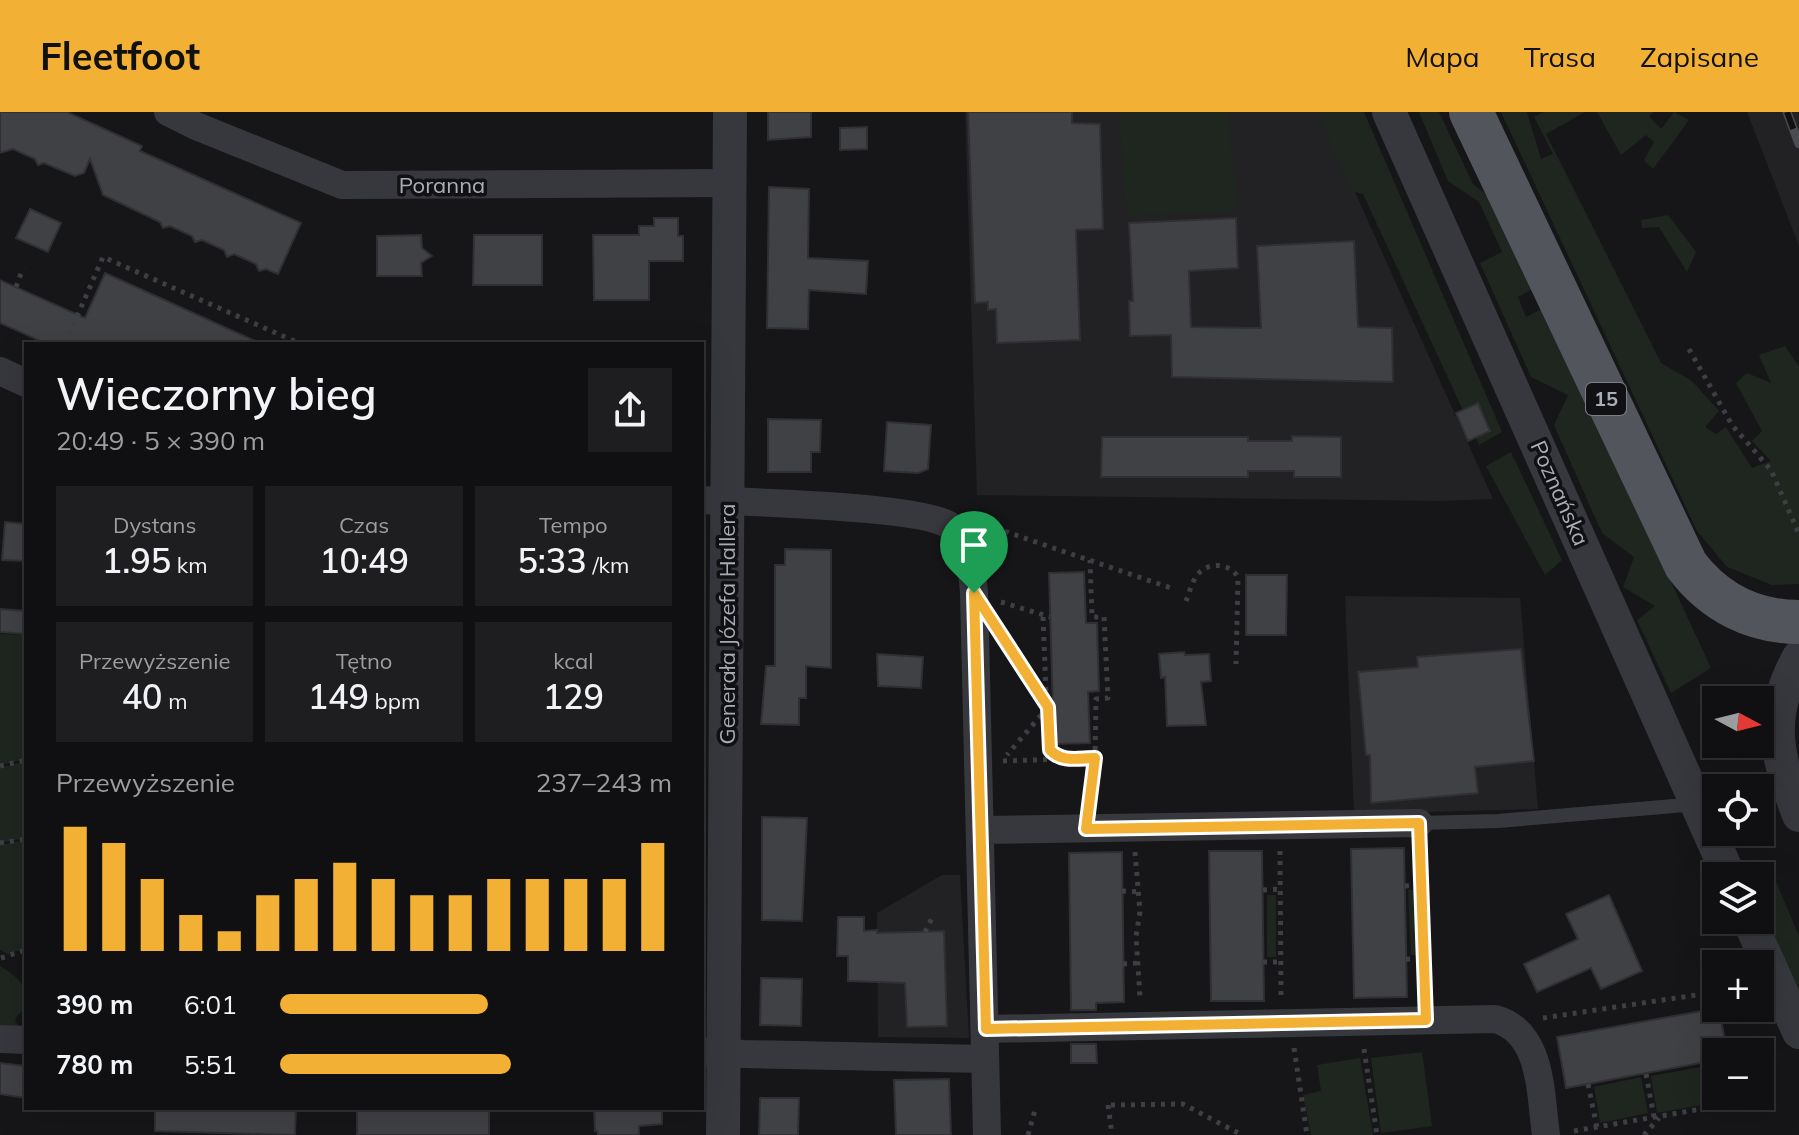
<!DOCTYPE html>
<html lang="pl">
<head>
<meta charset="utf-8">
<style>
  body { margin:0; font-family:Mulish,sans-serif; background:#1e1e20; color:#f1f3f6; height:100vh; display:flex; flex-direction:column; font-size:30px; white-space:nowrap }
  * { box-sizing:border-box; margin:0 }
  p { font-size:26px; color:#9c9d9f }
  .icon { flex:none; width:44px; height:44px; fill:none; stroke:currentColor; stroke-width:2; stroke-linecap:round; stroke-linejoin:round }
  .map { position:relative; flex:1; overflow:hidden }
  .drawer { position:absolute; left:24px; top:230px; width:680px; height:768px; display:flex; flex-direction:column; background:#101012; border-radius:0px; box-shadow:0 8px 32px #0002,0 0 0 2px #303032 }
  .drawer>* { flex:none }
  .needle { width:52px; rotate:97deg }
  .tools { position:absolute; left:1702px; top:574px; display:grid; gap:16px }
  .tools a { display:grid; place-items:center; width:72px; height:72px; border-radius:0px; background:#101012; box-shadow:0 8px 32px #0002,0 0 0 2px #303032; font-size:40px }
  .pin { position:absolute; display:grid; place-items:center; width:68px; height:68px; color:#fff; margin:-82px -34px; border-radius:50% 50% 50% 0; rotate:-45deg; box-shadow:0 0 8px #0007 }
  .pin .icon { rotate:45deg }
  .round { display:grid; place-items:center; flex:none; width:84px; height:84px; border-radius:0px; background:#1e1e20 }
  .overview { display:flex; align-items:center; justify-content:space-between; height:136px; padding:0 32px }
  h1 { font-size:44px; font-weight:600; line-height:60px }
  .figures { display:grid; grid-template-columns:repeat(3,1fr); gap:12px; height:136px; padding:8px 32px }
  .figures div { display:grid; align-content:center; border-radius:0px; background:#1e1e20; text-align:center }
  .figures b { font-size:34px; font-weight:600 }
  .figures small { font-size:22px; font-weight:400 }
  .figures p { font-size:22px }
  .chart { height:224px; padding:16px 32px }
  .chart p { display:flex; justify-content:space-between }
  .chart svg { width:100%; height:144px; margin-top:8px; stroke:#f2b134; stroke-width:6 }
  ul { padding:0 32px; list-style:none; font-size:26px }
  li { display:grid; grid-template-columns:128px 96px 1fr; align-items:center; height:60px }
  li i { height:20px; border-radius:10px; background:#f2b134 }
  header { display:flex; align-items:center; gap:48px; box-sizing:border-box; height:112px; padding:0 40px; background:#f2b134; color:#111 }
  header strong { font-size:38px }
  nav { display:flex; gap:44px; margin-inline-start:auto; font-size:28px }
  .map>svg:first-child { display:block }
</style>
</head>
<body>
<header>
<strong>Fleetfoot</strong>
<nav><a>Mapa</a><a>Trasa</a><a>Zapisane</a></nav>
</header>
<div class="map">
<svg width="1799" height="1023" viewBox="0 0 1799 1023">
  <rect width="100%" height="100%" fill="#161618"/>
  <!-- built -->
  <path fill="#222225" d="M965,0H1319L1493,387L1440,389L977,383Z
    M1747,0H1799V134Z
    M1345,484L1520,486L1538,697L1354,702Z
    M942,763H960L969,926L878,925L877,801Z"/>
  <!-- green -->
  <path fill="#1e261f" d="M1119,0H1228L1238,99L1127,104Z
    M1317,0H1364L1502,320L1479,333L1363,82L1352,79Z
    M1419,0H1439L1473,72L1491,86L1537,175L1518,185L1526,205L1544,196L1711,556L1671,581L1637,508L1655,494L1623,475L1634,445L1602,421L1554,313L1568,283L1531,265L1480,151L1502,140L1479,90L1448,69Z
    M1501,0H1527L1541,47L1553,42L1534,5L1544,0H1585L1546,22L1661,251L1692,269L1719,299L1705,315L1716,322L1726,315L1752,356L1771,349L1752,329L1762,319L1736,271L1747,261L1771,271L1759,243L1785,234L1799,255V472L1772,473L1727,455L1697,419Z
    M1597,0H1654L1649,4L1661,17L1674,0L1689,8L1653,57L1644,48L1654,30L1646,23L1621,43Z
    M1668,103L1696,140L1687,160L1659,115L1642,116L1641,108Z
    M1511,340L1562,448L1545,463L1486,354Z
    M0,522L26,523V647L0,653Z
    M26,649V726L0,731V656Z
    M26,728V836L8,842L0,838V733Z
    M1772,760L1799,824V881L1760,796V764H1757Z
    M1408,778H1417L1420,843H1411Z
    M1267,783H1276V845H1267Z
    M0,854C20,867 26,871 26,895L17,904L15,910L19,914L0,919Z
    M1422,940L1432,1014L1381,1021L1371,946Z
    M1360,946L1373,1023H1311L1303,983L1321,979L1317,953Z
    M1701,955L1707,992L1657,1001L1651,964Z
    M1641,965L1648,1001L1600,1011L1594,975Z"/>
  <!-- building -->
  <path fill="#404145" stroke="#303034" stroke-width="2" d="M0,0H67L142,34L140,39L301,111L278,162L266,157L259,159L256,152L234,142L227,145L224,138L202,128L195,130L192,124L170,114L163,116L160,110L103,83L90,47L84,61L75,64L44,51L38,53L35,47L13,37L0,41Z
    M768,0H811V25L768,28Z
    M968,0H1072V11L1100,12L1103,117L1076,118L1080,228L997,231L996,197L988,198V190L975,191Z
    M867,15V37L840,38V16Z
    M769,75L809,77L808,146L868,149L866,182L809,178L808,217L767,216Z
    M30,97L61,111L48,140L16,126Z
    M654,106H678V124H683V149H649V188H594L593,123H639V114H654Z
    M1236,106L1238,156L1189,159L1191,215L1261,216L1257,134L1354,129L1358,215L1392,216L1393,270L1172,265L1171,223L1130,224L1129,189H1133L1129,111Z
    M421,123L422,136L432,144L421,151L422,164H377V124Z
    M474,123H542V173H473Z
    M105,161L262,232H47L0,211V168L85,206Z
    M1478,291L1490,319L1468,329L1456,301Z
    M768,307L821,308L820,340H811V360H768Z
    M887,310L931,313L928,357L918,361L884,359Z
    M1292,324L1341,325V365H1294V359H1248V365H1101L1102,325H1248V329H1292Z
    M5,410L26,412V449L2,448Z
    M785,437L831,438V556L806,554V586H799V613L761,612L766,554H775V453H785Z
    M1084,460L1086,511H1097L1099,579L1088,580L1090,631L1054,632L1049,461Z
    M1246,463H1287L1286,523H1246Z
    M0,497L26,499V522L0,520Z
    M1521,537L1534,649L1475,655L1478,681L1371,691L1370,643H1366L1358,560L1418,555L1417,545Z
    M1184,540L1185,543L1209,542L1211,569L1201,570L1206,613L1167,614L1165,565L1161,566L1159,542Z
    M877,542L923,545L921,576L878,574Z
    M762,705L807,706L802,809L762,808Z
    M1404,736L1407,885L1354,886L1351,737Z
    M1209,739H1262L1264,889H1211Z
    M1122,740L1124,890L1096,891V898H1071L1069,741Z
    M1609,783L1642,859L1601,877L1591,856L1537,880L1524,852L1578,827L1566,802Z
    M838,805H864V819L877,818V821L944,819L947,914L907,915L905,871L848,869V844H837Z
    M761,866L802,867L801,914L760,913Z
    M1719,896L1727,940H1716V948L1566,976L1557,925Z
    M1071,932H1096L1097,951H1071Z
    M0,951L26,954V986L0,982Z
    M949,967L951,1023H896L894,968Z
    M760,986H799L798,1023H759Z
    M155,996H296L295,1023L155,1019Z
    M357,996H489V1023H357Z
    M594,996H662V1012L639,1014V1023H598L597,1019H595Z"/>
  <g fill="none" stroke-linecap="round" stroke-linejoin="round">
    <!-- path -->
    <path stroke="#3d3f44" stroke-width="5" stroke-dasharray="4 6" stroke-linecap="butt" d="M16,175L23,156
      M65,232L103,145L301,232
      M1689,237L1732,313L1771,358L1799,422
      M986,413L1174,477
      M1186,489C1189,481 1192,470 1197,463C1209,449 1229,451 1238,465L1236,552
      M1001,490L1050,505
      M1043,505L1048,632L1055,643L1062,645
      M1004,529L1048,595L1007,643
      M1003,649L1095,646L1096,587L1108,586L1104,505H1092L1090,448
      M0,654L26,648
      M1090,688L1095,646
      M0,731L26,727
      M1421,737L1425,883
      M1280,739L1281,885
      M1135,740L1140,800L1136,824L1140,885
      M1405,774L1423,773
      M1263,778L1280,777
      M1122,779L1139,780
      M925,820L933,804
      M1,846L26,838
      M1406,847H1424
      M1263,850H1282
      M1123,852L1139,851
      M1543,906L1716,880
      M1294,936L1307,1023
      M1364,937L1377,1023
      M1759,940L1768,929
      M1706,950L1713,994
      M1646,962L1654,1005
      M1588,972L1597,1016
      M1108,993L1112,1023
      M1111,993L1183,992L1242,1023
      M1574,1019L1713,995L1722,984
      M1028,1023L1035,998
      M1644,1023L1659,1006"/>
    <!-- service -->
    <path stroke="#37383d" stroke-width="14" d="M1419,711L1498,709L1697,692"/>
    <!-- minor -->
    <path stroke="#37383d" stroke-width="28" d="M168,0L196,14L342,73L730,71
      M0,259L26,271
      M702,388C743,390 926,394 950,414C971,432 972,456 974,481L987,1023
      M980,718L1419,711
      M986,917L1495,907C1543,920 1540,982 1546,1023
      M0,927L26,928
      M702,939L744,942L985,947"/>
    <!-- tertiary -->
    <path stroke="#37383d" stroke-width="34" d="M1389,0L1729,764
      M1799,545C1766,605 1776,643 1799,703
      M1749,808L1799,920
      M723,1023L730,0"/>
    <!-- primary -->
    <path stroke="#53555c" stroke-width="44" d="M1471,0L1686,453C1714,490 1753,510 1799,510"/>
    <!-- rail casing -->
    <g stroke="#4a4c52" stroke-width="9">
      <path id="rail" d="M1787,0L1799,32"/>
    </g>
    <!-- rail -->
    <use href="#rail" stroke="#111113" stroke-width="6" stroke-dasharray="18" stroke-linecap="butt"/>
  </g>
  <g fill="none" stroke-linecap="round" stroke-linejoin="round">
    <!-- route casing -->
    <g stroke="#fff" stroke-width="16">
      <path id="route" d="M974,481L1048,595L1050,638C1062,651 1079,646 1095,646L1086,717L1419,711L1426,908L986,917Z"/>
    </g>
    <!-- route -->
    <use href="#route" stroke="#f2b134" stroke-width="10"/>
  </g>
  <g text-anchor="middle" stroke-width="7" stroke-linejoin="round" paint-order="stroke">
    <!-- shield labels -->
    <rect fill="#111113" stroke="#7b7e86" stroke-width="2" x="1586" y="271" width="40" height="32" rx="6"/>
    <g font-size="20" font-weight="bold" fill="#a8adb8">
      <text x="1606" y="294">15</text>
    </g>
    <!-- street labels -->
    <g font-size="22" fill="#a8adb8" stroke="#111113">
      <text x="442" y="81">Poranna</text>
      <text transform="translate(1560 381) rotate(66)" y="8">Poznańska</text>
      <text transform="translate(727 512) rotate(-90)" y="8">Generała Józefa Hallera</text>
    </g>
  </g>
</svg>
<div class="tools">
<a><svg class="needle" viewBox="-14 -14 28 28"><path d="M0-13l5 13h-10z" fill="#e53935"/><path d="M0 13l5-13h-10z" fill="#9c9d9f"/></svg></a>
<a><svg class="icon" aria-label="locate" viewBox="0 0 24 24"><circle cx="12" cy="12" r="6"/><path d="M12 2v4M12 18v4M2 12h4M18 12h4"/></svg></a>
<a><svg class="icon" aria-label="layers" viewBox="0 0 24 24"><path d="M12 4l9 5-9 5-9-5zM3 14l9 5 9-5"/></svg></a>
<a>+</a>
<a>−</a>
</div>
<div class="pin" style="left:974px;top:481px;background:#1e9e55"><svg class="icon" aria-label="arrive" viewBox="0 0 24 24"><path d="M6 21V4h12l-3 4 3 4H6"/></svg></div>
<section class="drawer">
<div class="overview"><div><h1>Wieczorny bieg</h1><p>20:49 · 5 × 390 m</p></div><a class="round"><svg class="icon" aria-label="share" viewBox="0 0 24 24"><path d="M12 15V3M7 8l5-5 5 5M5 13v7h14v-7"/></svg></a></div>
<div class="figures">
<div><p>Dystans</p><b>1.95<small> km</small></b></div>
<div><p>Czas</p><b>10:49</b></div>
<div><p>Tempo</p><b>5:33<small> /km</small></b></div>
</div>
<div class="figures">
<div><p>Przewyższenie</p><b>40<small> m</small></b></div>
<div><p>Tętno</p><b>149<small> bpm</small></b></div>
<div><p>kcal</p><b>129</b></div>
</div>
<div class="chart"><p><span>Przewyższenie</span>237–243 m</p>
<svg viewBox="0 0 160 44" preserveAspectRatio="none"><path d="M5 44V6M15 44V11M25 44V22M35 44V33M45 44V38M55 44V27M65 44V22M75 44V17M85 44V22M95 44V27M105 44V27M115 44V22M125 44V22M135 44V22M145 44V22M155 44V11"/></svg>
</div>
<ul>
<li><b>390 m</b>6:01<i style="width:53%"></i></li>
<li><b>780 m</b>5:51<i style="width:59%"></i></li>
</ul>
</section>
</div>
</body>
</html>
